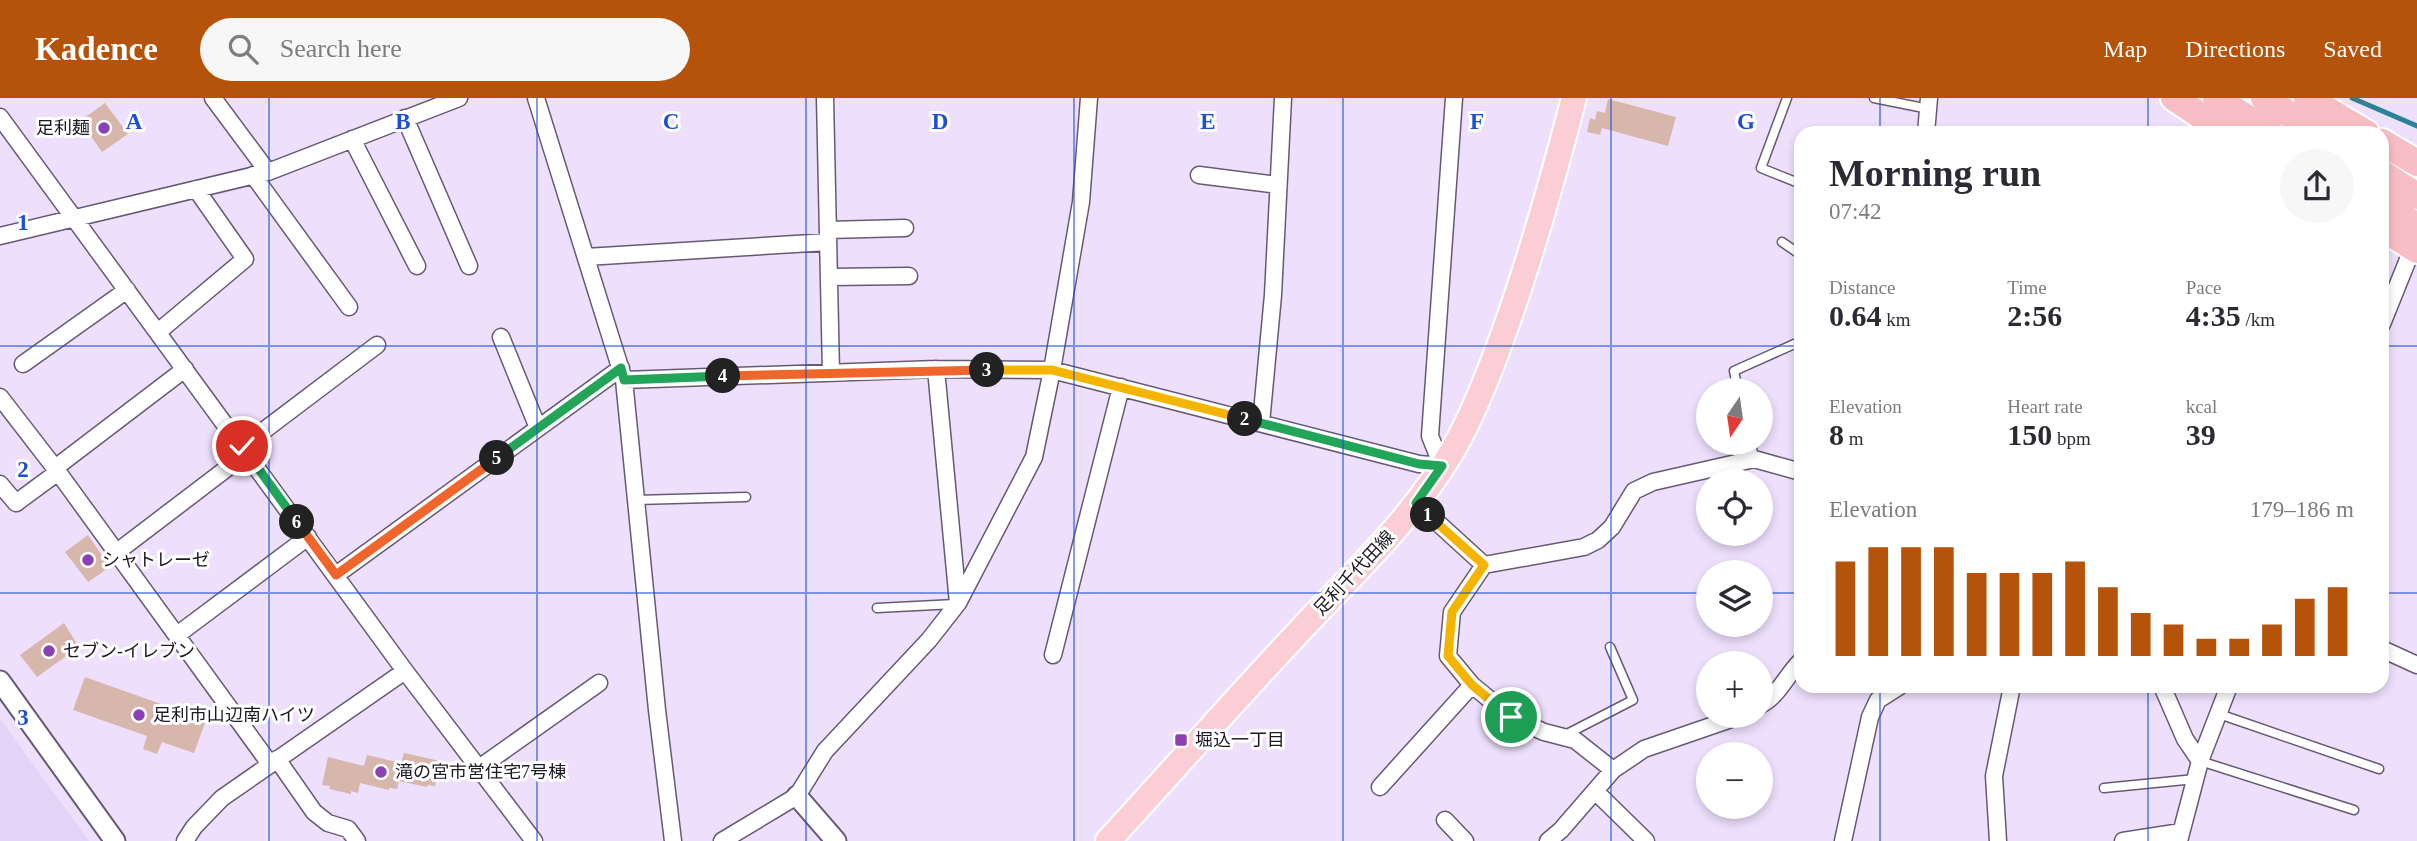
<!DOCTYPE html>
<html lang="en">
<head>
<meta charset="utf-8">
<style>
  body { margin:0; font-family:"Times New Roman","Noto Sans JP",serif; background:#f7f7f7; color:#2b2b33; height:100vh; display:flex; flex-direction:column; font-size:26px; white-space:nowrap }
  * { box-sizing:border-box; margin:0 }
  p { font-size:23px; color:#7c7c81 }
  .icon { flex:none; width:38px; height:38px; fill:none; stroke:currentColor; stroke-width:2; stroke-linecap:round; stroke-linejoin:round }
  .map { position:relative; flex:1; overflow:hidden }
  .side { position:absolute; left:1794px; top:28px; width:595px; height:567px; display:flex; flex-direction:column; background:#fff; border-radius:21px; box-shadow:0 4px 10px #0003 }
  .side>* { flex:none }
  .needle { width:46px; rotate:193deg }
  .fabs { position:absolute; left:1696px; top:280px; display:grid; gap:14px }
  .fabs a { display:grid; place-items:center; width:77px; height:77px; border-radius:50%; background:#fff; box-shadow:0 4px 10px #0003; font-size:35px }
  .pin { position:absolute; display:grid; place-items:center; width:60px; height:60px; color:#fff; margin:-30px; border:4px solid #fff; border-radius:50%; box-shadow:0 2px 7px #0007 }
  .km { position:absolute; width:35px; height:35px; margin:-18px; border-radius:50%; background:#222; color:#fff; font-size:19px; line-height:35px; text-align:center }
  .round { display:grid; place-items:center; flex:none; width:74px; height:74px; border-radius:37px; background:#f7f7f7 }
  .summary { display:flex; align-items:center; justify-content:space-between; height:119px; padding:0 35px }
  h1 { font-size:38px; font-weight:800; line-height:52px }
  .stats { display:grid; grid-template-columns:repeat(3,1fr); gap:10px; height:119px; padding:7px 35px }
  .stats div { display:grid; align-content:center }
  .stats b { font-size:30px; font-weight:800 }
  .stats small { font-size:19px; font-weight:400 }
  .stats p { font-size:19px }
  .chart { height:196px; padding:14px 35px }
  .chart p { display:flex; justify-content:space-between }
  .chart svg { width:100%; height:126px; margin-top:7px; stroke:#b45309; stroke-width:6 }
  header { display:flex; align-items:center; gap:42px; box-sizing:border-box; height:98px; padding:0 35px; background:#b45309; color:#fff }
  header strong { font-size:33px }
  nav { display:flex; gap:38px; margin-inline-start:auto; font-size:24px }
  .search { width:490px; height:63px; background:#f7f7f7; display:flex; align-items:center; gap:18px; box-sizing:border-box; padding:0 24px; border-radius:38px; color:#7c7c81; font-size:26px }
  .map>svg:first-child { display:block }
</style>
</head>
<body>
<header>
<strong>Kadence</strong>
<div class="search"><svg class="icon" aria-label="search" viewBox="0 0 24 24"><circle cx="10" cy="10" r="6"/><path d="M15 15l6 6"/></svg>Search here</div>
<nav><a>Map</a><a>Directions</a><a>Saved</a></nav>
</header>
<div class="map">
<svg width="2417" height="743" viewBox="0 0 2417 743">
  <rect width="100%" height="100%" fill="#eee0fd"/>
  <!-- built -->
  <path fill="#e4d3f7" d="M0,621L89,743H0Z"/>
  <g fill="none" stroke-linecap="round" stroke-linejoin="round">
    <!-- stream -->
    <path stroke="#298295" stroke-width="5" d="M2352,0L2417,28"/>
  </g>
  <!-- building -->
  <path fill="#d7b6ab" d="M1608,1L1676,19L1668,48L1602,30L1600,37L1587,34L1590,20L1595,22L1597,13L1605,15Z
    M105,5L128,36L102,54L80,23Z
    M88,437L110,469L88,484L65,454Z
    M64,525L79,549L37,579L20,557Z
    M85,579L206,622L194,655L162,644L157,656L143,651L147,638L73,612Z
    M404,655L440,663L435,688L428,687L427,689L399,683L397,691L389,690V692L360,685L358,695L351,693V696L329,691L330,688L322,687L328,659L364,668L367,657L401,665Z"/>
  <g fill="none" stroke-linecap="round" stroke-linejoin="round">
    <!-- service casing -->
    <g stroke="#665a73" stroke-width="11">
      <path id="service" d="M1787,0L1761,70L1801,86
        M1874,0L1929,11
        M1782,144L1801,157
        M1738,292L1734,273L1801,243
        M1751,345L1754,361
        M636,402L746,399
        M877,510L955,506
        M2219,616L2379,671
        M1565,637L1633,602L1610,549
        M2200,663L2354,712
        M2104,690L2195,681"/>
    </g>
    <!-- minor casing -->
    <g stroke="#665a73" stroke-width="19">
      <path id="minor" d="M213,0L268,74
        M536,0L624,282L657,612L673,743
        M825,0L831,275
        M0,19L405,573L534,743
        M405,20L469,168
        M1926,35L1929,0
        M352,41L417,168
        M253,77L349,209
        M1199,77L1278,87
        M828,132L905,130
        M0,138L268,74L459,0
        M586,159L828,144
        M829,179L909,178
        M2382,226L2415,144
        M158,234L245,161L196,91
        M501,239L538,330
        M23,266L127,192
        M936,271L958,505
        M624,282L936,271L1052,272L1419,366L1442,368L1430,338L1454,0
        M0,299L58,374L270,666
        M1261,325L1273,197L1283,0
        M242,349L377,247
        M55,370L185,271
        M0,386L16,405L58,374
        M1416,405L1484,467
        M117,454L247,355
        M336,477L621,270
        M177,537L308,439
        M2382,551L2417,567
        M1053,557L1121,289
        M2162,588L2185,641L2200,663
        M1760,607C1779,598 1786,577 1801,563
        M277,661L314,714L328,725L348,731L357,743
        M479,670L599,585
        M1613,672L1575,642L1544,634L1511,619L1472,587L1448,558L1452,514L1484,467L1584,449L1598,442L1612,429L1634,393L1653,384L1754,361L1801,374
        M1380,689L1472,587
        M1595,693L1646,743
        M1445,722L1465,743
        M185,743L194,729L222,700L405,573
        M722,743L797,698L825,653L929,542L958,505L1034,359L1052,272L1081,104L1089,0
        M1548,743L1561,732L1613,672L1644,651L1740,618
        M1843,743L1870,619L1878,602L1900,588
        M1998,743L1994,678L2012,588
        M2123,743L2181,734
        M2179,743L2200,663L2229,588"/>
    </g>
    <!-- tertiary casing -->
    <g stroke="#665a73" stroke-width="23">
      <path id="tertiary" d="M0,583L115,743
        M797,698L836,743"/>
    </g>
    <!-- primary casing -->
    <g stroke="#fff" stroke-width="28">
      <path id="primary" d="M1108,743C1175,670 1240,596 1308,524C1363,466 1421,411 1459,341C1479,303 1494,263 1508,223C1534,149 1554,77 1574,0"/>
    </g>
    <!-- trunk casing -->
    <g stroke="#fff" stroke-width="30">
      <path id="trunk" d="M2174,0L2227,35
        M2216,0L2271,35
        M2264,0L2319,35
        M2307,0L2366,35
        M2382,44L2417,65
        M2382,75L2417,98
        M2382,106L2417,128
        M2382,130L2417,152"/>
    </g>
    <!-- service -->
    <use href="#service" stroke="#fff" stroke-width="8"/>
    <!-- minor -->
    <use href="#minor" stroke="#fff" stroke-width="16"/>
    <!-- tertiary -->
    <use href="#tertiary" stroke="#fff" stroke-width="19"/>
    <!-- primary -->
    <use href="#primary" stroke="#faced4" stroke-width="24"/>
    <!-- trunk -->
    <use href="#trunk" stroke="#f8bec6" stroke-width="26"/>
  </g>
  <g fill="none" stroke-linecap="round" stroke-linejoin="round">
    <!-- split-1 casing -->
    <g stroke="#fff" stroke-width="14">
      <path id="split-1" d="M1428,417L1484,467L1452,514L1448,558L1472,587L1511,619"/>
    </g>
    <!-- split-2 casing -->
    <g stroke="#fff" stroke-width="14">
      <path id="split-2" d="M1245,321L1419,366L1442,368L1416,405L1428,417"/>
    </g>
    <!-- split-3 casing -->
    <g stroke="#fff" stroke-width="14">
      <path id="split-3" d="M987,272H1052L1245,321"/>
    </g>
    <!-- split-4 casing -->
    <g stroke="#fff" stroke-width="14">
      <path id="split-4" d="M723,278L987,272"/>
    </g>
    <!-- split-5 casing -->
    <g stroke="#fff" stroke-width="14">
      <path id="split-5" d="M497,360L621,270L624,282L723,278"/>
    </g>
    <!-- split-6 casing -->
    <g stroke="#fff" stroke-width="14">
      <path id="split-6" d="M297,424L336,477L497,360"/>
    </g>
    <!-- split-7 casing -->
    <g stroke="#fff" stroke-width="14">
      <path id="split-7" d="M242,348L297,424"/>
    </g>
    <!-- split-1 -->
    <use href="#split-1" stroke="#f5b400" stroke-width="9"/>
    <!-- split-2 -->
    <use href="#split-2" stroke="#22a559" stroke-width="9"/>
    <!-- split-3 -->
    <use href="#split-3" stroke="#f5b400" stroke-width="9"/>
    <!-- split-4 -->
    <use href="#split-4" stroke="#f0652b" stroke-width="9"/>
    <!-- split-5 -->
    <use href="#split-5" stroke="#22a559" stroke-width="9"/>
    <!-- split-6 -->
    <use href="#split-6" stroke="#f0652b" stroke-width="9"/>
    <!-- split-7 -->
    <use href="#split-7" stroke="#22a559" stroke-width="9"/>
  </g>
  <!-- grid -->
  <path fill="none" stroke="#1d4ed8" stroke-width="2" stroke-opacity="0.55" d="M269,0V743M537,0V743M806,0V743M1074,0V743M1343,0V743M1611,0V743M1880,0V35M2148,0V35M0,248H1801M2382,248H2417M0,495H1708M1760,495H1801M2382,495H2417M1880,588V743M2148,588V743"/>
  <!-- markers -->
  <g fill="#8a41b3" stroke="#fff" stroke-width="2.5">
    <circle cx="104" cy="30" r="7"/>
    <circle cx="88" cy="462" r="7"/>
    <circle cx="49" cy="553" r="7"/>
    <circle cx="139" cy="617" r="7"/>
    <rect x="1174" y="635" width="14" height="14" rx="3.5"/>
    <circle cx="381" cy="674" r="7"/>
  </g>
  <g text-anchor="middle" stroke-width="6" stroke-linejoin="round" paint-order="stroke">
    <!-- poi labels -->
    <g font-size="18" fill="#1d1822" stroke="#fff" text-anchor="start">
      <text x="90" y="36" text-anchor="end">足利麺</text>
      <text x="102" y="468">シャトレーゼ</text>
      <text x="63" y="559">セブン-イレブン</text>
      <text x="153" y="623">足利市山辺南ハイツ</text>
      <text x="1195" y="648">堀込一丁目</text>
      <text x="395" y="680">滝の宮市営住宅7号棟</text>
    </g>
    <!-- street labels -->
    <g font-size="18" fill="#1d1822" stroke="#fff">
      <text transform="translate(1354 475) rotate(-47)" y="6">足利千代田線</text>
    </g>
  </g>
  <g font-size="23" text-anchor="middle" font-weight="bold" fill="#1d4ed8" stroke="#fff" stroke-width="6" stroke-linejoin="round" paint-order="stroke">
    <text x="134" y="31">A</text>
    <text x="403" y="31">B</text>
    <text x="671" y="31">C</text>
    <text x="940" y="31">D</text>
    <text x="1208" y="31">E</text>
    <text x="1477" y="31">F</text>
    <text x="1746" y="31">G</text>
    <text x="23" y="132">1</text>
    <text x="23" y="379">2</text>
    <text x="23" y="627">3</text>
  </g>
</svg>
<div class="fabs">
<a><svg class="needle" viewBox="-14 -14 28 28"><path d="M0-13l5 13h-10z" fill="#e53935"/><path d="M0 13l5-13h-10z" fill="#7c7c81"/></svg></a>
<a><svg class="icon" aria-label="locate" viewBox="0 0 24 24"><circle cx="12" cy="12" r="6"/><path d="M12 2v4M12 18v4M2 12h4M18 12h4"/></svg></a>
<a><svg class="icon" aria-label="layers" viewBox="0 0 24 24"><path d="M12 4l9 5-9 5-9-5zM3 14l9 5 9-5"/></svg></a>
<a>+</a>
<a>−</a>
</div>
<div class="pin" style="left:1511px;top:619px;background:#1e9e55"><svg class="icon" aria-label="arrive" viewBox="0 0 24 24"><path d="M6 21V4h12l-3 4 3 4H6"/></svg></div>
<div class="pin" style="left:242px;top:348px;background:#d93025"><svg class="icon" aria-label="check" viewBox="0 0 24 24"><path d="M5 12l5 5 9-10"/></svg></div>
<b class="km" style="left:1428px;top:417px">1</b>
<b class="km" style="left:1245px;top:321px">2</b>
<b class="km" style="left:987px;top:272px">3</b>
<b class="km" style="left:723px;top:278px">4</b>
<b class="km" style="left:497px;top:360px">5</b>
<b class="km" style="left:297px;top:424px">6</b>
<section class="side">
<div class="summary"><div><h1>Morning run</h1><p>07:42</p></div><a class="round"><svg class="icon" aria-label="share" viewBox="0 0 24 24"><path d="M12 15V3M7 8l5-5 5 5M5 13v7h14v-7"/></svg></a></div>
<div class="stats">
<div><p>Distance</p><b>0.64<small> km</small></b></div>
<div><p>Time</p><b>2:56</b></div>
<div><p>Pace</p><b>4:35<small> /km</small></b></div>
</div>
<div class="stats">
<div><p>Elevation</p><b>8<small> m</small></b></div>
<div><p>Heart rate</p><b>150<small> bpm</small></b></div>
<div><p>kcal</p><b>39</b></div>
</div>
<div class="chart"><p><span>Elevation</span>179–186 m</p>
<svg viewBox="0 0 160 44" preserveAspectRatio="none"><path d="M5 44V11M15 44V6M25 44V6M35 44V6M45 44V15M55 44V15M65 44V15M75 44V11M85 44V20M95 44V29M105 44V33M115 44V38M125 44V38M135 44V33M145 44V24M155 44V20"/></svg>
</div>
</section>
</div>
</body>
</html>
